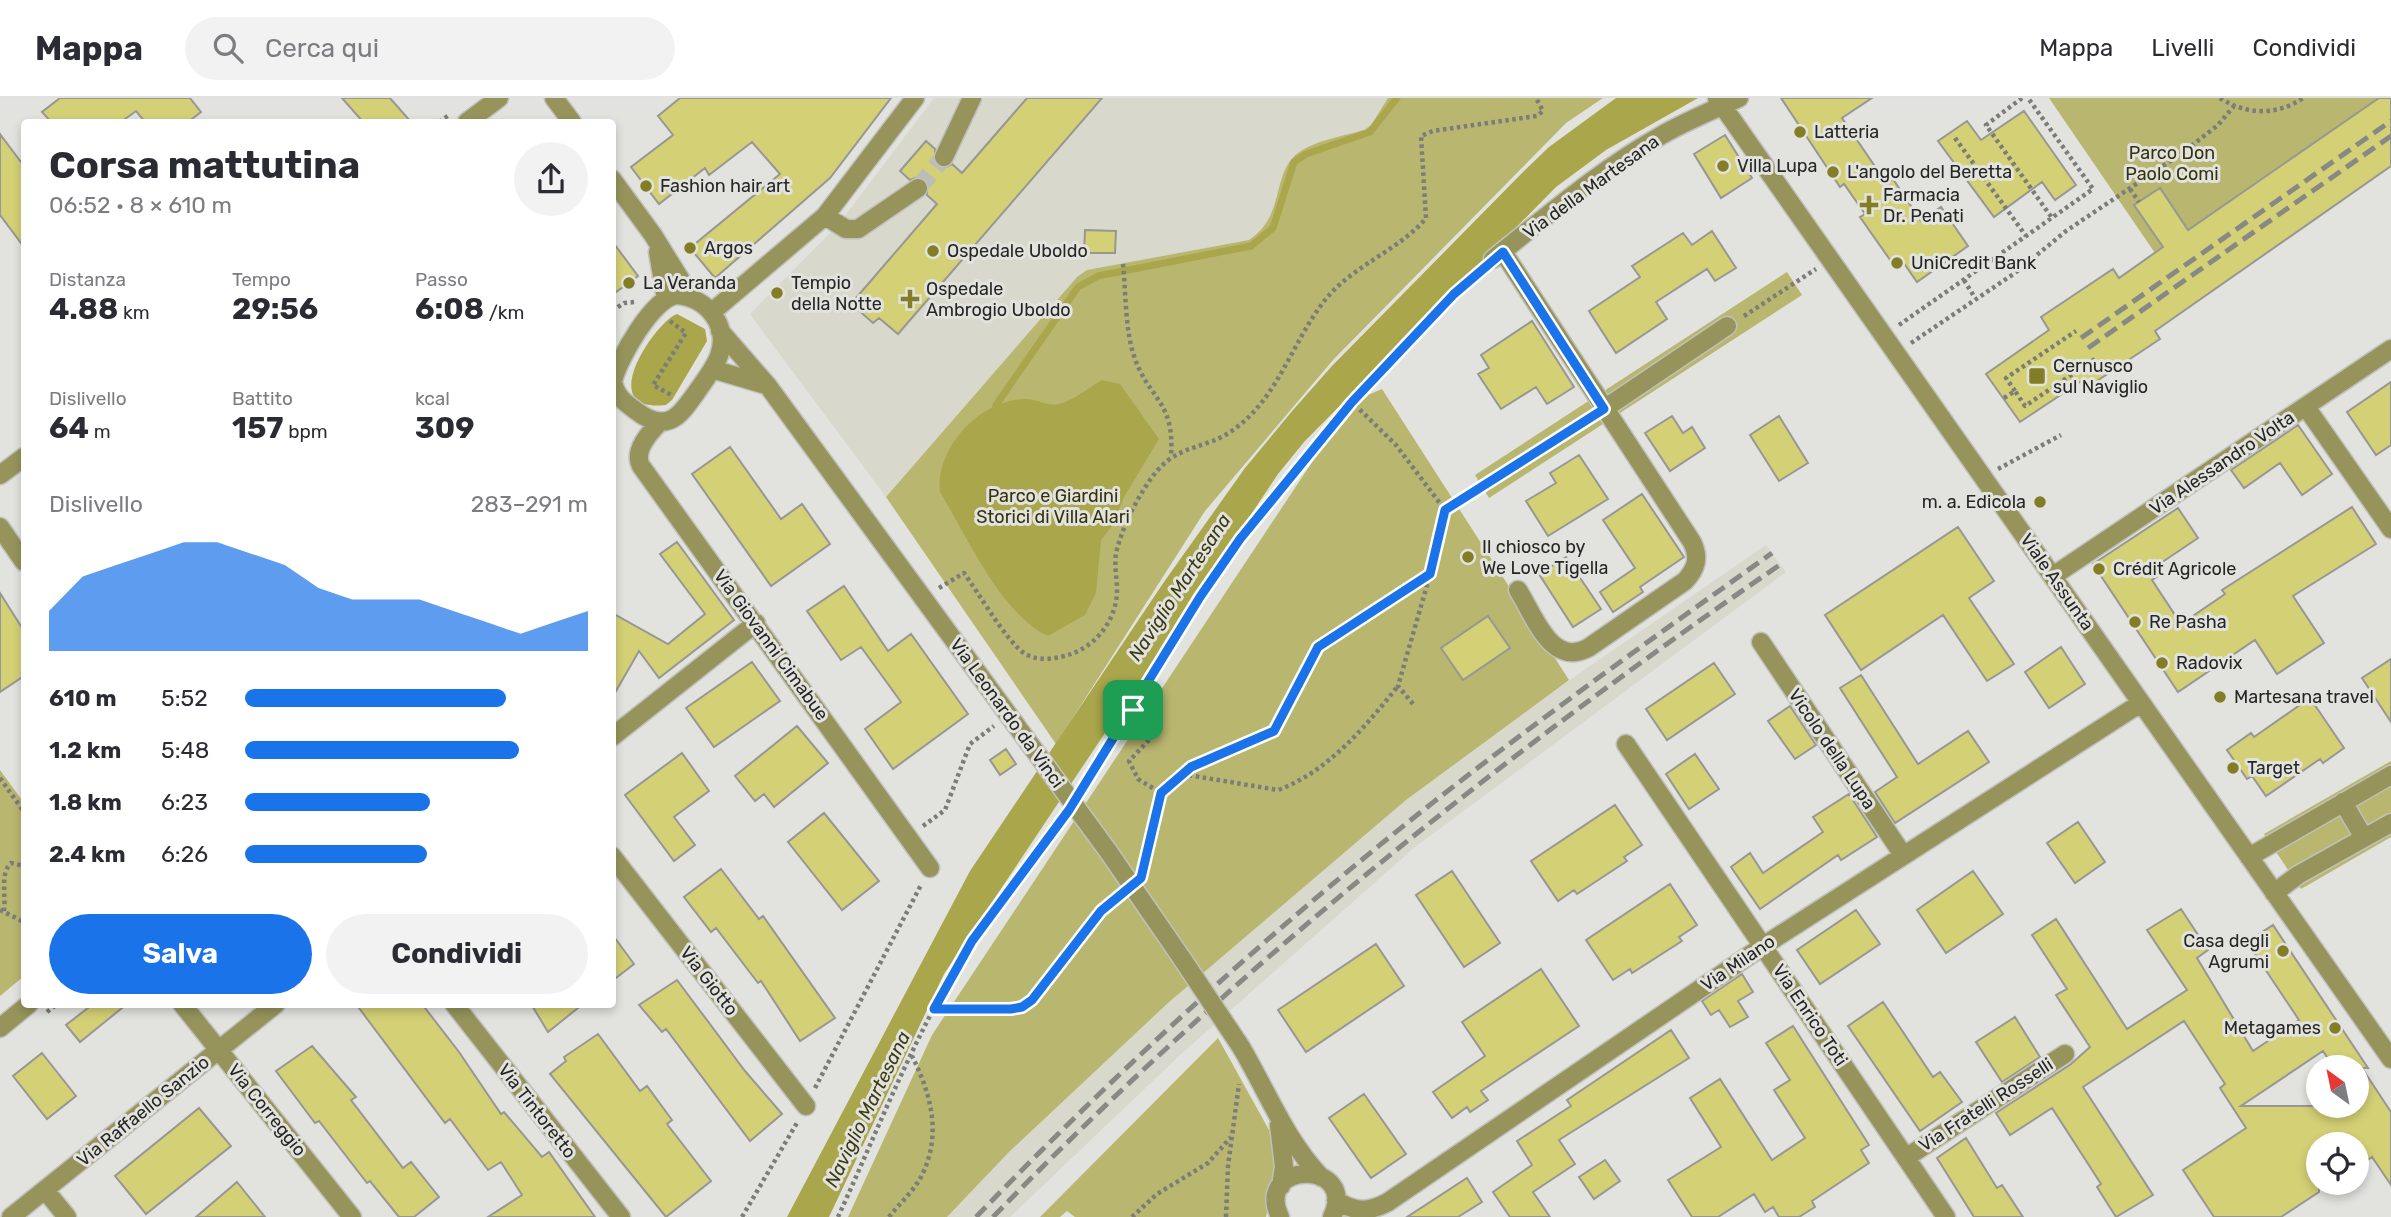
<!DOCTYPE html>
<html lang="it">
<head>
<meta charset="utf-8">
<style>
  body { margin:0; font-family:Rubik,sans-serif; background:#f2f2f3; color:#2b2b33; height:100vh; display:flex; flex-direction:column; font-size:26px; white-space:nowrap }
  * { box-sizing:border-box; margin:0 }
  p { font-size:23px; color:#7c7c81 }
  .icon { flex:none; width:38px; height:38px; fill:none; stroke:currentColor; stroke-width:2; stroke-linecap:round; stroke-linejoin:round }
  .map { position:relative; flex:1; overflow:hidden }
  .sheet { position:absolute; left:21px; top:21px; width:595px; height:889px; display:flex; flex-direction:column; background:#fff; border-radius:7px; box-shadow:0 4px 10px #0003 }
  .sheet>* { flex:none }
  .needle { width:46px; rotate:327deg }
  .controls { position:absolute; left:2306px; top:957px; display:grid; gap:14px }
  .controls a { display:grid; place-items:center; width:63px; height:63px; border-radius:50%; background:#fff; box-shadow:0 4px 10px #0003; font-size:35px }
  .pin { position:absolute; display:grid; place-items:center; width:60px; height:60px; color:#fff; margin:-30px; border-radius:14px; box-shadow:0 4px 10px #0006 }
  .round { display:grid; place-items:center; flex:none; width:74px; height:74px; border-radius:37px; background:#f2f2f3 }
  .head { display:flex; align-items:center; justify-content:space-between; height:119px; padding:0 28px }
  h1 { font-size:38px; font-weight:700; line-height:52px }
  .metrics { display:grid; grid-template-columns:repeat(3,1fr); gap:10px; height:119px; padding:7px 28px }
  .metrics div { display:grid; align-content:center }
  .metrics b { font-size:30px; font-weight:700 }
  .metrics small { font-size:19px; font-weight:400 }
  .metrics p { font-size:19px }
  .chart { height:196px; padding:14px 28px }
  .chart p { display:flex; justify-content:space-between }
  .chart svg { width:100%; height:126px; margin-top:7px; fill:#1a73e8; opacity:.7 }
  .action { display:flex; gap:14px; margin-top:auto; padding:14px 28px }
  .action a { flex:1; height:80px; border-radius:42px; background:#1a73e8; color:#fff; font-size:28px; font-weight:700; line-height:80px; text-align:center }
  .action a+a { background:#f2f2f3; color:#2b2b33 }
  ul { padding:0 28px; list-style:none; font-size:23px }
  li { display:grid; grid-template-columns:112px 84px 1fr; align-items:center; height:52px }
  li i { height:18px; border-radius:9px; background:#1a73e8 }
  header { display:flex; align-items:center; gap:42px; box-sizing:border-box; height:98px; padding:0 35px; background:#fff; border-bottom:2px solid #e1e1e2 }
  header strong { font-size:33px }
  nav { display:flex; gap:38px; margin-inline-start:auto; font-size:24px }
  .search { width:490px; height:63px; background:#f2f2f3; display:flex; align-items:center; gap:18px; box-sizing:border-box; padding:0 24px; border-radius:38px; color:#7c7c81; font-size:26px }
  .map>svg:first-child { display:block }
</style>
</head>
<body>
<header>
<strong>Mappa</strong>
<div class="search"><svg class="icon" aria-label="search" viewBox="0 0 24 24"><circle cx="10" cy="10" r="6"/><path d="M15 15l6 6"/></svg>Cerca qui</div>
<nav><a>Mappa</a><a>Livelli</a><a>Condividi</a></nav>
</header>
<div class="map">
<svg width="2391" height="1119" viewBox="0 0 2391 1119">
  <rect width="100%" height="100%" fill="#e2e2de"/>
  <!-- built -->
  <path fill="#d8d8cd" d="M934,0H1388L1371,27L1364,32L1306,50L1286,70L1272,119L1264,131L1249,142L1088,172L1077,179L886,399L750,216L838,127Z
    M1766,447L1786,474L1415,749L1180,957L1010,1119H947L1009,1054L1168,905L1406,702L1487,639Z"/>
  <!-- green -->
  <path fill="#b9b670" d="M1388,0H1603L1566,25L1333,262L1205,413L1056,646L886,399L1077,179L1087,172L1249,142C1286,118 1271,75 1298,55C1316,42 1344,38 1364,32L1371,27Z
    M2049,0H2379L2155,155Z
    M1787,174L1802,197L1489,400L1475,377Z
    M1382,291L1569,582L1406,702L1168,905L1009,1054L947,1119H848L932,937L1352,304Z
    M2391,663V739L2301,791L2264,736Z
    M0,672L24,705V878L0,898Z
    M1218,940L1269,1032L1277,1069L1266,1119H1075L1067,1113L1060,1119H1040Z"/>
  <!-- water -->
  <path fill="#aaa64c" d="M1616,0H1698L1606,52L1556,89L1304,344L1278,376L944,876L829,1119H787L970,773L1164,484L1245,370L1293,312L1332,268L1524,73L1549,49Z
    M677,216L705,231L707,243L672,302L666,307C592,316 656,223 677,216Z
    M1102,282L1120,286L1159,341L1124,399L1113,427L1101,442L1096,495L1085,517L1048,538C1000,515 967,438 940,394C935,350 981,300 1027,301C1037,301 1048,309 1059,306C1073,303 1089,289 1102,282Z"/>
  <g fill="none" stroke-linecap="round" stroke-linejoin="round">
    <!-- stream -->
    <path stroke="#aaa64c" stroke-width="7" d="M994,316L996,307L1078,189L1098,178L1251,148L1273,130L1294,64L1306,56L1370,34L1397,0"/>
  </g>
  <!-- building -->
  <path fill="#d4d076" stroke="#979793" stroke-width="2" fill-rule="evenodd" d="M60,0H190L201,14L188,24H145L136,13L121,24H51L42,14Z
    M342,0H390L411,24H363Z
    M680,0H891L830,80L715,180L690,150L780,76L752,44L709,77L705,70L659,106L631,69L673,37L658,18Z
    M1027,0H1102L898,236L879,220L873,225L855,209L860,204L856,200L937,106L927,97V83L918,79L910,82L900,73L926,43L935,51V66L944,70L952,66L962,75Z
    M1781,0H1872L1842,20L1887,86L1893,81L1921,123L1941,109L1968,148L1917,184L1903,164L1895,169L1860,119L1865,116L1844,86L1840,89Z
    M2379,0H2391V68L2155,233L2160,241L2088,289L2083,282L2020,324L1986,276L2049,232L2041,219L2113,171L2119,180L2163,149L2134,107L2160,90L2188,132Z
    M2024,13L2076,87L2055,102L2042,84L1994,119L1938,43L1967,23L1981,42Z
    M0,36L24,68V149L0,117Z
    M1725,37L1752,80L1721,100L1694,56Z
    M1085,132L1116,133L1115,155H1084Z
    M1712,133L1736,170L1715,183L1707,171L1656,204L1667,221L1616,255L1589,213L1640,179L1632,168L1683,135L1692,147Z
    M612,143L638,178L612,197Z
    M1532,223L1574,289L1547,306L1536,289L1501,311L1478,276L1489,270L1481,257Z
    M2391,284V347L2376,357L2347,314Z
    M1672,318L1683,335L1692,329L1705,350L1670,373L1645,335Z
    M1779,318L1808,365L1779,383L1750,337Z
    M2298,327L2332,376L2302,397L2280,365L2244,390L2231,372Z
    M730,349L781,421L802,406L830,446L771,488L692,376Z
    M1579,357L1608,401L1548,438L1526,403L1556,385L1550,375Z
    M1642,396L1684,459L1640,489L1643,494L1613,514L1600,494L1635,470L1603,422Z
    M2352,409L2376,446L2293,498L2324,545L2277,576L2255,542L2178,594L2093,466L2178,410L2198,440L2158,467L2163,475L2152,482L2181,526L2225,496L2222,492Z
    M1958,429L1994,483L1969,500L2014,566L1987,583L1943,517L1861,572L1825,517Z
    M677,444L734,522L659,580L639,553L612,600V515L668,546L705,516L660,456Z
    M1566,459L1601,511L1573,529L1539,476Z
    M844,488L888,553L911,536L968,616L893,671L865,631L901,604L861,549L841,562L807,513Z
    M0,495L24,533V578L0,594Z
    M1488,518L1510,550L1463,582L1441,550Z
    M2061,549L2085,586L2049,610L2025,574Z
    M2391,561V624L2362,580Z
    M752,564L780,603L714,649L686,610Z
    M1714,565L1735,596L1667,642L1646,611Z
    M1861,577L1918,666L1968,633L1989,664L1895,725L1875,694L1897,679L1840,590Z
    M2310,600L2344,650L2323,665L2320,661L2266,698L2252,678L2247,681L2227,652L2251,635L2254,639Z
    M1790,608L1816,647L1795,661L1768,623Z
    M797,628L828,665L774,709L764,696L755,703L735,678Z
    M1006,651L1016,666L1000,677L990,662Z
    M682,655L709,693L674,719L695,747L674,763L625,697Z
    M1695,656L1719,691L1689,711L1666,676Z
    M1849,696L1877,739L1841,762L1838,757L1760,811L1731,769L1750,755L1763,775L1823,734L1813,719Z
    M1615,707L1642,747L1624,759L1627,763L1577,796L1574,792L1558,803L1531,763Z
    M824,715L879,783L842,812L788,744Z
    M2078,724L2105,764L2075,785L2047,745Z
    M721,771L759,821L763,818L835,920L800,943L761,883L758,885L716,830L711,834L684,799Z
    M1452,773L1500,845L1464,869L1416,797Z
    M1973,773L2003,816L1946,855L1917,812Z
    M1670,786L1697,827L1679,839L1682,843L1632,875L1630,871L1613,882L1586,842Z
    M2181,811L2208,852L2197,860L2253,953L2299,922L2247,844L2273,827L2368,970H2362L2391,1014V1087L2372,1059L2357,1069V1046H2319V1094L2281,1119H2214L2183,1072L2246,1030L2220,990L2225,986L2184,923L2083,989L2153,1097L2116,1119L2097,1089L2101,1086L2052,1010L2010,1037L1996,1015L2071,966L2090,949L2056,897L2067,891L2032,837L2056,821L2127,931L2187,892L2147,832ZM2323,953L2334,970H2357V1008H2241Z
    M1856,812L1880,846L1820,886L1797,852Z
    M612,836L634,866L612,883Z
    M1376,846L1404,888L1306,954L1278,912Z
    M1541,871L1579,928L1481,993L1488,1002L1470,1014L1467,1009L1452,1020L1433,994L1485,958L1462,924Z
    M1742,876L1753,894L1738,903L1748,919L1730,929L1719,912L1711,917L1702,903Z
    M677,882L745,973L782,1016L750,1043L666,931L662,934L639,907Z
    M1883,904L1933,979L1940,974L1962,1004L1920,1033L1848,928Z
    M93,906H127L80,944L66,927Z
    M356,906H422L459,954L501,1016L504,1014L542,1059L549,1054L595,1119H488L522,1097L501,1064L488,1072L450,1021L445,1025Z
    M531,906H583L548,934Z
    M2015,919L2040,959L2002,984L1976,944Z
    M1793,928L1869,1047L1861,1052L1869,1065L1812,1103L1815,1109L1799,1119H1779L1773,1109L1765,1114L1754,1096L1718,1119H1692L1668,1082L1721,1049L1690,1000L1720,981L1772,1062L1805,1040L1774,992L1790,982L1766,945Z
    M1671,932L1689,960L1559,1042L1575,1066L1533,1094L1550,1119H1510L1493,1094L1532,1067L1517,1043L1571,1008L1567,1002Z
    M598,936L640,993L647,988L672,1022L667,1026L711,1083L666,1119L550,976L566,963L564,959Z
    M312,948L356,999L351,1002L403,1070L411,1064L439,1099L414,1119H399L370,1083L367,1085L319,1023L315,1025L276,973Z
    M42,955L76,998L47,1021L13,978Z
    M1364,996L1406,1056L1371,1080L1329,1020Z
    M199,1010L231,1048L146,1116L115,1078Z
    M1966,1040L1997,1090L2002,1087L2023,1119H1974L1937,1060Z
    M1605,1062L1620,1083L1594,1101L1579,1079Z
    M1467,1080L1482,1104L1458,1119H1407Z
    M237,1084L265,1119H196Z"/>
  <g fill="none" stroke-linecap="round" stroke-linejoin="round">
    <!-- minor-tunnel -->
    <path stroke="#bcbcb9" stroke-width="18" stroke-dasharray="18 9" stroke-linecap="butt" d="M918,90L944,59"/>
    <!-- minor casing -->
    <g stroke="#c0c0bd" stroke-width="21">
      <path id="minor" d="M554,0L572,24
        M1717,0L2391,961
        M467,24L499,0
        M944,59L972,0
        M612,81L653,137L692,200
        M825,118L846,131H858L918,90
        M658,154L666,201
        M1503,154L1692,444C1700,460 1696,471 1685,483L1588,550C1551,569 1535,519 1518,492
        M1493,161C1547,118 1601,71 1662,37C1686,23 1714,12 1739,0
        M676,197C707,199 730,228 719,258C714,271 704,283 696,295C689,304 681,318 670,322C657,327 645,320 635,312C624,304 615,297 613,283C619,260 652,201 676,197Z
        M712,214L825,118L915,0
        M720,233L768,288L923,500
        M712,271L766,287
        M2306,309L2391,431
        M1604,311L1727,228
        M660,324C649,335 633,353 641,368L930,770
        M0,377L24,359
        M0,429L24,464
        M2053,478L2391,251
        M1761,544L1903,757
        M612,639L756,525
        M1626,646L1946,1119
        M2343,704L2364,740
        M1108,753L1183,862
        M612,758L806,1008
        M2249,759L2391,677
        M2274,795L2298,777L2391,725
        M182,906L352,1119
        M454,906L621,1119
        M0,930L29,906
        M1241,949C1267,993 1285,1041 1321,1079
        M1279,1027L1284,1069L1281,1088
        M1907,1059L2065,956
        M45,1092L67,1119
        M1336,1102C1354,1114 1368,1115 1388,1104L1763,848L2141,605
        M11,1119L276,906
        M1280,1119C1253,1062 1359,1061 1332,1119"/>
    </g>
    <!-- path -->
    <path stroke="#7c7c79" stroke-width="4.5" stroke-dasharray="3.5 3.5" stroke-linecap="butt" d="M2022,0L1986,27L2052,120
      M2220,0C2246,17 2277,18 2303,0
      M439,24L449,17
      M1955,40L2026,138
      M2130,91L2139,104
      M1123,166C1126,196 1125,231 1134,258C1148,301 1175,302 1171,358
      M1964,182L1975,200
      M612,213L624,205L635,204
      M1744,218L1816,171
      M670,223L686,235L653,287L673,298
      M1899,227L2093,91L2028,0
      M1911,245L2015,175L2066,133L2181,56L2218,27L2234,8
      M2015,293L2006,280L2076,233
      M2004,300L2015,293L2025,308L2095,261
      M1998,371L2061,337
      M1445,412L1589,320
      M939,490L964,475C978,494 1007,544 1024,555C1037,564 1057,561 1071,556C1097,547 1117,521 1117,492C1117,479 1114,467 1116,455C1122,431 1133,408 1146,388C1175,341 1203,356 1237,329C1281,296 1295,235 1331,195C1358,166 1404,148 1426,120L1421,38L1433,33L1537,18L1543,13L1536,0
      M1413,606L1398,588L1430,477
      M1133,612L1150,641L1129,663L1138,681L1161,695L1144,770
      M1182,676L1278,692C1329,673 1365,629 1398,588
      M0,680L24,714
      M1084,688L1200,499L1240,441L1352,304L1454,196L1480,173
      M1161,695L1191,669L1274,633L1318,549L1430,476L1445,412L1396,347L1352,304
      M923,728L945,712L970,646L994,628
      M0,812L24,824
      M4,813C6,796 0,775 11,765L24,768
      M934,911L1022,909L1032,902L1101,813L1117,798
      M47,914L57,906
      M815,990L921,787
      M742,1119L798,1023
      M838,1119C876,1036 910,948 957,869C987,817 1025,770 1061,722
      M889,1119C900,1105 914,1093 922,1077C942,1036 931,996 912,958
      M1132,1119L1157,1096L1208,1065L1231,1039
      M1226,1119L1228,1068L1239,986"/>
    <!-- minor -->
    <use href="#minor" stroke="#96945b" stroke-width="18"/>
    <!-- rail -->
    <path stroke="#888885" stroke-width="5" stroke-dasharray="14 7" stroke-linecap="butt" d="M2081,240L2391,23
      M2088,250L2391,38
      M976,1119C1118,972 1270,833 1431,706C1542,619 1657,537 1772,455
      M993,1119C1232,873 1498,660 1781,466"/>
    <!-- minor-bridge casing -->
    <g stroke="#c0c0bd" stroke-width="21" stroke-linecap="butt">
      <path id="minor-bridge" d="M923,500L1108,753
        M1183,862L1241,949"/>
    </g>
    <!-- minor-bridge -->
    <use href="#minor-bridge" stroke="#96945b" stroke-width="18"/>
  </g>
  <g fill="none" stroke-linecap="round" stroke-linejoin="round">
    <!-- route casing -->
    <g stroke="#fff" stroke-width="14">
      <path id="route" d="M1503,154L1604,311L1445,412L1430,476L1318,549L1274,633L1191,669L1161,695L1141,780L1101,813L1032,902L1022,909L1011,911H934L972,843L1069,712L1200,499L1240,441L1352,304L1454,196Z"/>
    </g>
    <!-- route -->
    <use href="#route" stroke="#1a73e8" stroke-width="9"/>
  </g>
  <!-- markers -->
  <g fill="#837e26" stroke="#e2e2de" stroke-width="2.5">
    <circle cx="1800" cy="34" r="7"/>
    <circle cx="1723" cy="68" r="7"/>
    <circle cx="1833" cy="74" r="7"/>
    <circle cx="646" cy="88" r="7"/>
    <path d="M1865.5 96.5h7v7h7v7h-7v7h-7v-7h-7v-7h7z"/>
    <circle cx="690" cy="150" r="7"/>
    <circle cx="933" cy="153" r="7"/>
    <circle cx="1897" cy="165" r="7"/>
    <circle cx="629" cy="185" r="7"/>
    <circle cx="777" cy="195" r="7"/>
    <path d="M906.5 190.5h7v7h7v7h-7v7h-7v-7h-7v-7h7z"/>
    <rect x="2028" y="269" width="18" height="18" rx="3.5"/>
    <circle cx="2040" cy="404" r="7"/>
    <circle cx="1468" cy="459" r="7"/>
    <circle cx="2099" cy="471" r="7"/>
    <circle cx="2135" cy="524" r="7"/>
    <circle cx="2162" cy="565" r="7"/>
    <circle cx="2220" cy="599" r="7"/>
    <circle cx="2233" cy="670" r="7"/>
    <circle cx="2283" cy="853" r="7"/>
    <circle cx="2335" cy="930" r="7"/>
  </g>
  <g text-anchor="middle" stroke-width="6" stroke-linejoin="round" paint-order="stroke">
    <!-- poi labels -->
    <g font-size="18" fill="#262624" stroke="#e2e2de" text-anchor="start">
      <text x="1814" y="40">Latteria</text>
      <text x="1737" y="74">Villa Lupa</text>
      <text x="1847" y="80">L'angolo del Beretta</text>
      <text x="660" y="94">Fashion hair art</text>
      <text x="1883" y="103">Farmacia<tspan x="1883" dy="21">Dr. Penati</tspan></text>
      <text x="704" y="156">Argos</text>
      <text x="947" y="159">Ospedale Uboldo</text>
      <text x="1911" y="171">UniCredit Bank</text>
      <text x="643" y="191">La Veranda</text>
      <text x="791" y="191">Tempio<tspan x="791" dy="21">della Notte</tspan></text>
      <text x="926" y="197">Ospedale<tspan x="926" dy="21">Ambrogio Uboldo</tspan></text>
      <text x="2053" y="274">Cernusco<tspan x="2053" dy="21">sul Naviglio</tspan></text>
      <text x="2026" y="410" text-anchor="end">m. a. Edicola</text>
      <text x="1482" y="455">Il chiosco by<tspan x="1482" dy="21">We Love Tigella</tspan></text>
      <text x="2113" y="477">Crédit Agricole</text>
      <text x="2149" y="530">Re Pasha</text>
      <text x="2176" y="571">Radovix</text>
      <text x="2234" y="605">Martesana travel</text>
      <text x="2247" y="676">Target</text>
      <text x="2269" y="849" text-anchor="end">Casa degli<tspan x="2269" dy="21">Agrumi</tspan></text>
      <text x="2321" y="936" text-anchor="end">Metagames</text>
    </g>
    <!-- park labels -->
    <g font-size="18" fill="#35330c" stroke="#e2e2de">
      <text x="2172" y="61">Parco Don<tspan x="2172" dy="21">Paolo Comi</tspan></text>
      <text x="1053" y="404">Parco e Giardini<tspan x="1053" dy="21">Storici di Villa Alari</tspan></text>
    </g>
    <!-- street labels -->
    <g font-size="18" fill="#262624" stroke="#e2e2de">
      <text transform="translate(1591 89) rotate(-36)" y="6">Via della Martesana</text>
      <text transform="translate(2222 365) rotate(-34)" y="6">Via Alessandro Volta</text>
      <text transform="translate(2057 484) rotate(55)" y="6">Viale Assunta</text>
      <text transform="translate(771 547) rotate(54)" y="6">Via Giovanni Cimabue</text>
      <text transform="translate(1007 615) rotate(54)" y="6">Via Leonardo da Vinci</text>
      <text transform="translate(1832 651) rotate(56)" y="6">Vicolo della Lupa</text>
      <text transform="translate(1738 865) rotate(-34)" y="6">Via Milano</text>
      <text transform="translate(709 883) rotate(52)" y="6">Via Giotto</text>
      <text transform="translate(1810 917) rotate(56)" y="6">Via Enrico Toti</text>
      <text transform="translate(1986 1007) rotate(-33)" y="6">Via Fratelli Rosselli</text>
      <text transform="translate(267 1012) rotate(51)" y="6">Via Correggio</text>
      <text transform="translate(143 1013) rotate(-39)" y="6">Via Raffaello Sanzio</text>
      <text transform="translate(537 1013) rotate(52)" y="6">Via Tintoretto</text>
    </g>
    <!-- water labels -->
    <g font-size="19" font-style="italic" fill="#3c3a13" stroke="#e2e2de">
      <text transform="translate(1179 489) rotate(-57)" y="7">Naviglio Martesana</text>
      <text transform="translate(867 1011) rotate(-64)" y="7">Naviglio Martesana</text>
    </g>
  </g>
</svg>
<div class="controls">
<a><svg class="needle" viewBox="-14 -14 28 28"><path d="M0-13l5 13h-10z" fill="#e53935"/><path d="M0 13l5-13h-10z" fill="#7c7c81"/></svg></a>
<a><svg class="icon" aria-label="locate" viewBox="0 0 24 24"><circle cx="12" cy="12" r="6"/><path d="M12 2v4M12 18v4M2 12h4M18 12h4"/></svg></a>
</div>
<div class="pin" style="left:1133px;top:612px;background:#1e9e55"><svg class="icon" aria-label="arrive" viewBox="0 0 24 24"><path d="M6 21V4h12l-3 4 3 4H6"/></svg></div>
<section class="sheet">
<div class="head"><div><h1>Corsa mattutina</h1><p>06:52 · 8 × 610 m</p></div><a class="round"><svg class="icon" aria-label="share" viewBox="0 0 24 24"><path d="M12 15V3M7 8l5-5 5 5M5 13v7h14v-7"/></svg></a></div>
<div class="metrics">
<div><p>Distanza</p><b>4.88<small> km</small></b></div>
<div><p>Tempo</p><b>29:56</b></div>
<div><p>Passo</p><b>6:08<small> /km</small></b></div>
</div>
<div class="metrics">
<div><p>Dislivello</p><b>64<small> m</small></b></div>
<div><p>Battito</p><b>157<small> bpm</small></b></div>
<div><p>kcal</p><b>309</b></div>
</div>
<div class="chart"><p><span>Dislivello</span>283–291 m</p>
<svg viewBox="0 0 160 44" preserveAspectRatio="none"><path d="M0 44V30L10 18L20 14L30 10L40 6L50 6L60 10L70 14L80 22L90 26L100 26L110 26L120 30L130 34L140 38L150 34L160 30V44z"/></svg>
</div>
<ul>
<li><b>610 m</b>5:52<i style="width:76%"></i></li>
<li><b>1.2 km</b>5:48<i style="width:80%"></i></li>
<li><b>1.8 km</b>6:23<i style="width:54%"></i></li>
<li><b>2.4 km</b>6:26<i style="width:53%"></i></li>
</ul>
<div class="action"><a>Salva</a><a>Condividi</a></div>
</section>
</div>
</body>
</html>
